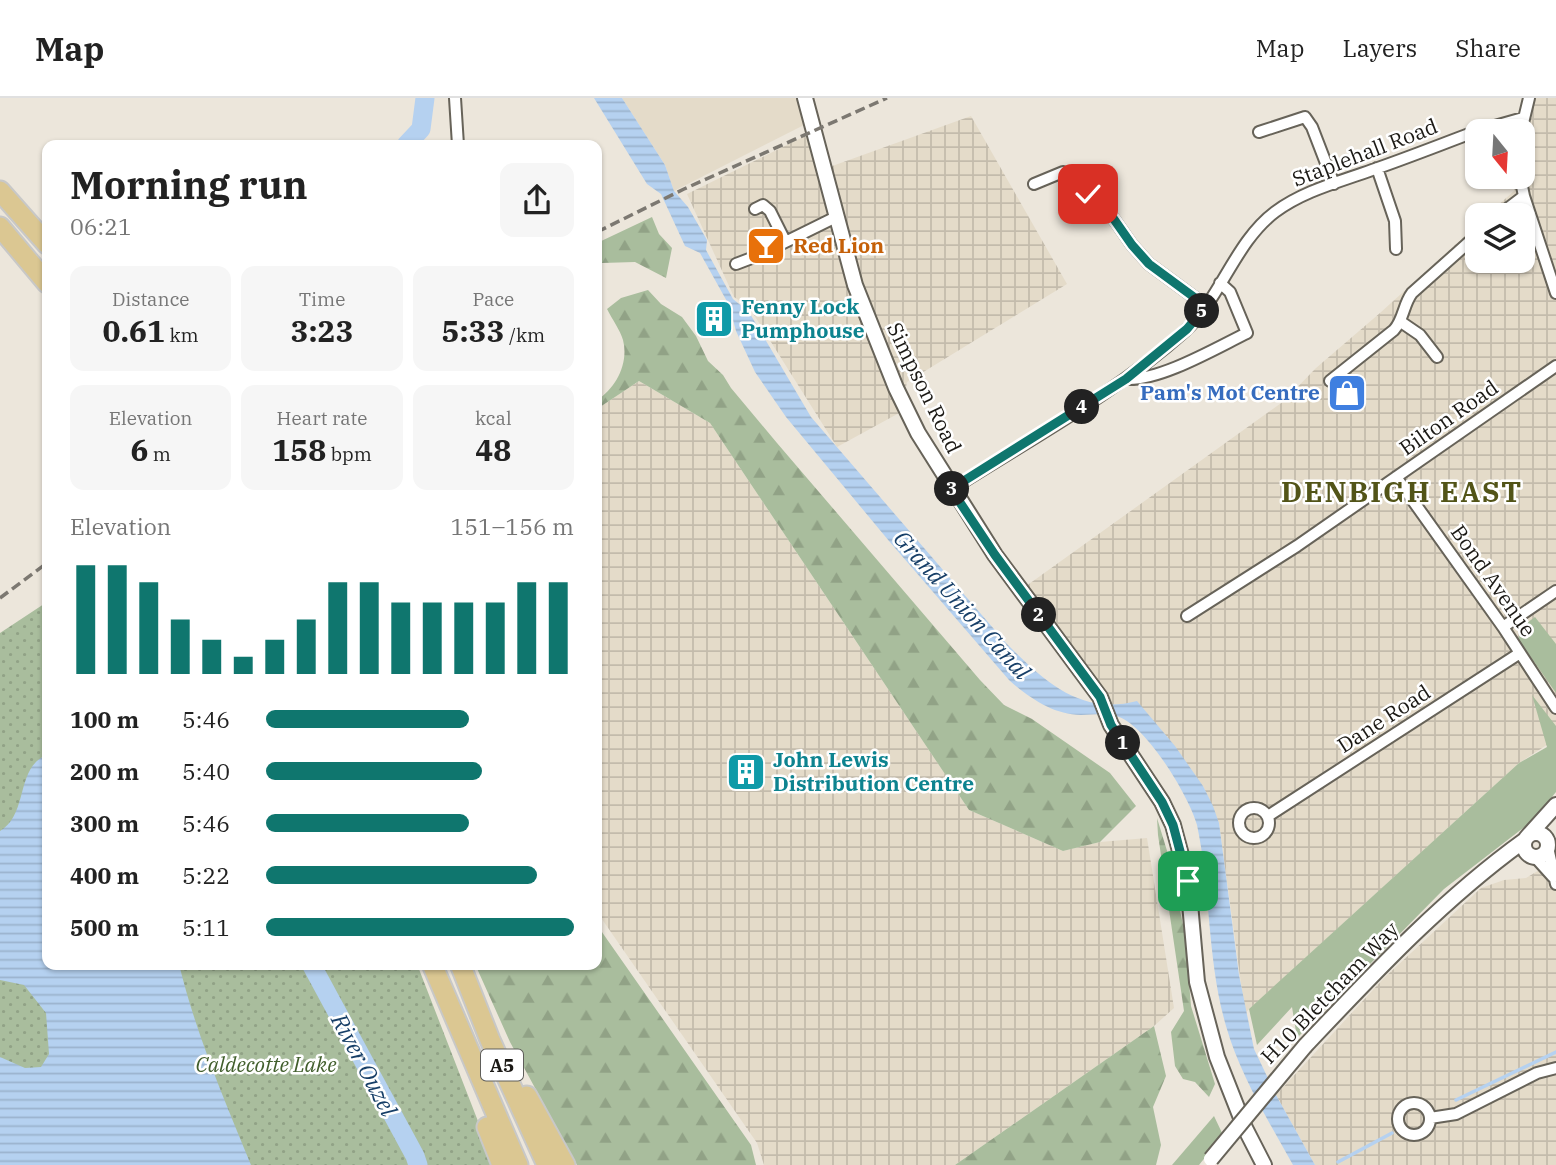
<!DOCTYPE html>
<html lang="en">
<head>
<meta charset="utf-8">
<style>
  body { margin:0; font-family:"IBM Plex Serif",serif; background:#f6f6f6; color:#222; height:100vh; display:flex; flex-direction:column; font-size:26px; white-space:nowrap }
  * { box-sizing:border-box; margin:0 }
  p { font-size:23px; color:#767676 }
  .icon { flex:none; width:38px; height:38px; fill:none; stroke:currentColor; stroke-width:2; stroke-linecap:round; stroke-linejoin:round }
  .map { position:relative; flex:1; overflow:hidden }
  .side { position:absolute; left:42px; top:42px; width:560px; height:830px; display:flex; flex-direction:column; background:#fff; border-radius:14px; box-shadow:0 2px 5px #0004 }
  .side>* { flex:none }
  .needle { width:46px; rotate:162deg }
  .controls { position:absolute; left:1465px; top:21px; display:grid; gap:14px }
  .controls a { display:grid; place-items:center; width:70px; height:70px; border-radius:14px; background:#fff; box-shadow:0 2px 5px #0004; font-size:35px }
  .pin { position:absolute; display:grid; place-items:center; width:60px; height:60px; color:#fff; margin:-30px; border-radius:14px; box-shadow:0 4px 10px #0006 }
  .km { position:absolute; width:35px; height:35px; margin:-18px; border-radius:50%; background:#222; color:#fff; font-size:19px; line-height:35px; text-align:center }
  .round { display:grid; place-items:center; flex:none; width:74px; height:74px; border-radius:14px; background:#f6f6f6 }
  .summary { display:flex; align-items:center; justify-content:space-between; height:119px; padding:0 28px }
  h1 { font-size:38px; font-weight:800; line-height:52px }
  .figures { display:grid; grid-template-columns:repeat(3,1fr); gap:10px; height:119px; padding:7px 28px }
  .figures div { display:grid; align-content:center; border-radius:14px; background:#f6f6f6; text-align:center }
  .figures b { font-size:30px; font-weight:800 }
  .figures small { font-size:19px; font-weight:400 }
  .figures p { font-size:19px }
  .chart { height:196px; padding:14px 28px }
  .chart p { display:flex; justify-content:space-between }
  .chart svg { width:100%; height:126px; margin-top:7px; stroke:#0f766e; stroke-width:6 }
  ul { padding:0 28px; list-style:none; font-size:23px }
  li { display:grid; grid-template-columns:112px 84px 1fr; align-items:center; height:52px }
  li i { height:18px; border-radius:9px; background:#0f766e }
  header { display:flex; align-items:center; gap:42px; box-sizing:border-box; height:98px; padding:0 35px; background:#fff; border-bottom:2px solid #e0e0e0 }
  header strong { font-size:33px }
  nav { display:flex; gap:38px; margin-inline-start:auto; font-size:24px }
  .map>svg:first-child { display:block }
</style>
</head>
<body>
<header>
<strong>Map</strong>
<nav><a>Map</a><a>Layers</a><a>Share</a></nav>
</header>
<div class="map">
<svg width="1556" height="1067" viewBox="0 0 1556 1067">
  <defs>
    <pattern id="industrial-grid" width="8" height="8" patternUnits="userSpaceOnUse" patternTransform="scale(1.75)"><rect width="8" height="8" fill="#e4dbc9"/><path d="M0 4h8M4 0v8" fill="none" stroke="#c3bbac"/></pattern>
    <pattern id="forest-firs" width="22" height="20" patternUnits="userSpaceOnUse" patternTransform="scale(1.75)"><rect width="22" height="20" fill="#a9bd9d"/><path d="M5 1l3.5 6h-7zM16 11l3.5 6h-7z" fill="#91a286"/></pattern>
    <pattern id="park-dots" width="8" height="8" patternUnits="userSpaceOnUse" patternTransform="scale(1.75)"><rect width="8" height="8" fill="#a9bd9d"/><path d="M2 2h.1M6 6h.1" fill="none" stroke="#91a286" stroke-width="1.8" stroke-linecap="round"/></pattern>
    <pattern id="water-rules" width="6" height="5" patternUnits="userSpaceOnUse" patternTransform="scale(1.75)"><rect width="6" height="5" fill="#b5d1f0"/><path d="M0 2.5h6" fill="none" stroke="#9bb3cd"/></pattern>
  </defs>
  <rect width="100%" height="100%" fill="#ece6db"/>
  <!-- built -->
  <path fill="#e4dbc9" d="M622,0H804L808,25L674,93L665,67Z"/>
  <!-- industrial -->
  <path fill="url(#industrial-grid)" d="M1532,0H1556V641L1519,665L1245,915L1219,725L1203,688L1122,607H1107L1022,491L1284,303L1316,270L1380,215L1477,127V163H1522V117H1487L1514,93L1517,79H1522L1523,51Z
    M971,18L1067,186L907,284L901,314L837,349L749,209L734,199L687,96L805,38L824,71Z
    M639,283L710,325L969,712L1063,753L1100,744L1147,740L1174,910L1154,928L955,1067H764L757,1045L597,814V311Z
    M1556,762V1067H1315L1276,997L1384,880L1481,790L1504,782L1526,780Z"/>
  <!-- green -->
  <path fill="#a9bd9d" d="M1535,519L1556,546V595L1518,541L1524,527Z
    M1532,597L1556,628V694L1531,724L1444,791L1297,940L1292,909L1257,947L1249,911L1519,665L1547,649Z
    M1214,1018L1223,1037L1199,1067H1172Z"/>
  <!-- forest -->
  <path fill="url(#forest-firs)" d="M652,119L659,136L672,150L666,180L635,164L602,165L597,173V145Z
    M648,192L661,206L682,219L696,238L708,263L723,277L731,290L777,345L980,582L1004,607L1032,621L1110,675L1136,708L1100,744L1063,753L969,712L710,325L639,283L597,311V302C616,290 629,265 623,242C620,232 612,221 607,211L621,200Z
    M1157,720L1168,756L1185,836L1191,908L1215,986L1209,999L1195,984L1183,981L1175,968L1171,934L1184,913L1158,737Z
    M597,827L751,1047L756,1067H577L510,944L475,866H597Z
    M1154,928L1166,978L1153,1009L1161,1047L1156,1067H955Z"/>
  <!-- park -->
  <path fill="url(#park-dots)" d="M47,504V866H417L495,1067H0V535Z"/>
  <!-- water -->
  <path fill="url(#water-rules)" d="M594,0H622L665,67L674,93L688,109L707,142L706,152L733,201L749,214L811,319L1006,545C1043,582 1080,618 1137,603L1175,648L1203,688L1213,708L1219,725L1239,877L1254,951L1276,997L1315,1067H1293C1268,1022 1240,977 1226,928C1207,862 1211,793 1197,727C1189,698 1147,629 1119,619C1108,614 1093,617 1081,617C1054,617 1029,600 1009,582L889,443L786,319L755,274L736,233L729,207L700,155L685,148L661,96L647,86Z
    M47,657V866H179C196,936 224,1001 251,1067H0V959L25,970L41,969L49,956L46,915L24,887L0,882V733C29,716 15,669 47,657Z"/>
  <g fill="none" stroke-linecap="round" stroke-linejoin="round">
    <!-- stream -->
    <path stroke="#b5d1f0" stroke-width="3.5" d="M1456,1002L1556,954
      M1338,1064L1392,1035"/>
    <!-- river -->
    <path stroke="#b5d1f0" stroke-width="19" d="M406,47L421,31L425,0
      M311,866L415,1058L418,1067"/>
    <!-- minor casing -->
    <g stroke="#676359" stroke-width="14">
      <path id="minor" d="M455,0L458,47
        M1477,33L1523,20
        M1521,33L1529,0
        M1259,34L1305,19L1312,29L1334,86
        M1377,70L1395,123L1396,151
        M1520,79L1524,98L1556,195
        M1034,86L1063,74C1076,81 1082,95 1097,97L1132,147L1149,166L1206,208
        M755,111L763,107L770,113L785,143
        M1499,117L1524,98
        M736,166L757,158L836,119
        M1401,224L1420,237L1437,259
        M1126,281C1160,283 1216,250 1247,235L1230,194L1220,185
        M1330,283L1394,232C1404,221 1403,207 1412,195L1477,137
        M1396,379L1503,529L1556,610
        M952,391C1030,341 1115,296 1185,233C1221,200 1235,144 1275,114C1303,93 1339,84 1372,72C1407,60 1442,46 1477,33
        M1187,518L1297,448L1556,268
        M1503,529L1556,493
        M1239 725a15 15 0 1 1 30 0a15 15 0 1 1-30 0Z
        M1268,718L1520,555
        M1548,749L1556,786
        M1535,759L1553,779
        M1398 1021a16 16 0 1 1 32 0a16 16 0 1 1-32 0Z
        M1430,1020L1456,1016L1537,975L1556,970"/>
    </g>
    <!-- tertiary casing -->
    <g stroke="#676359" stroke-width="18">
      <path id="tertiary" d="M805,0L855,187L896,290L918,335L995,457L1100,599L1111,627L1162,704L1173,727L1188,783L1197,884L1217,959L1245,1030L1264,1067
        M1524 747a12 12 0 1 1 24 0a12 12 0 1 1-24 0Z
        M1528,738L1556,707
        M1305,948C1374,875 1443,801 1525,742"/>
    </g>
    <!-- trunk casing -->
    <g stroke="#c8c8c7" stroke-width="23">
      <path id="trunk" d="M0,93L47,146
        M0,129L47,185
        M432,866L518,1067
        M460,866L490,942L547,1067
        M527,998L565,1067
        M487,1029L502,1067"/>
    </g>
    <!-- minor -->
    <use href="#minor" stroke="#fff" stroke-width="10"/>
    <!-- tertiary -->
    <use href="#tertiary" stroke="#fff" stroke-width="14"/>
    <!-- trunk -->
    <use href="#trunk" stroke="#dbc792" stroke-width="19"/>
    <!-- rail -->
    <path stroke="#7c7871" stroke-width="3.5" stroke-dasharray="10 5" stroke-linecap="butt" d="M597,134L684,91L887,0
      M0,500L47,465"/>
    <!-- tertiary-bridge casing -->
    <g stroke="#676359" stroke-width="18" stroke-linecap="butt">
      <path id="tertiary-bridge" d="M1211,1061L1305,948"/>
    </g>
    <!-- tertiary-bridge -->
    <use href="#tertiary-bridge" stroke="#fff" stroke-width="14"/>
  </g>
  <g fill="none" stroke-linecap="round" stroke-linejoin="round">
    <!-- route casing -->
    <g stroke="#fff" stroke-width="14">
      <path id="route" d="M1088,96L1097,97L1132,147L1149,166L1206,208L1187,231L1126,281L951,391L995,457L1100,599L1111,627L1162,704L1173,727L1188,783"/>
    </g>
    <!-- route -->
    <use href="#route" stroke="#0f766e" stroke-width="9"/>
  </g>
  <!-- icons -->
  <defs>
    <g id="bar-square" transform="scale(2.0125)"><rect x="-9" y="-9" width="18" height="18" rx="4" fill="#e8710a" stroke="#fff"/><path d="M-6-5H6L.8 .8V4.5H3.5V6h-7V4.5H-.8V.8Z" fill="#fff"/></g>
    <g id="building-square" transform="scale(2.0125)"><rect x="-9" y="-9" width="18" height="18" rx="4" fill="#0f9aa8" stroke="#fff"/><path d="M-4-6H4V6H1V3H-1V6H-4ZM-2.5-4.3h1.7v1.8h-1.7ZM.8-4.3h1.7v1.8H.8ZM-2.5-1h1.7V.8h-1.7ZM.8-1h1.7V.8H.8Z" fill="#fff"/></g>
    <g id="shop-square" transform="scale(2.0125)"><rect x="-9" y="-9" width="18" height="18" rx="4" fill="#3f7fe0" stroke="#fff"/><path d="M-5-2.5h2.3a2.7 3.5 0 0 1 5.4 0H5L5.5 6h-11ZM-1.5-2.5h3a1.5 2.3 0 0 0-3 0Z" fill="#fff"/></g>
  </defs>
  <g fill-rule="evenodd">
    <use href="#bar-square" x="766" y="148"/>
    <use href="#building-square" x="714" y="221"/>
    <use href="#shop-square" x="1347" y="295"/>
    <use href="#building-square" x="746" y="674"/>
  </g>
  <g text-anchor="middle" stroke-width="5" stroke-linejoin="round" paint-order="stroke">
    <!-- shield labels -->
    <rect fill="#fff" stroke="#5f5e5b" stroke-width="2" x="481" y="951.5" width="42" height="31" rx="5"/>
    <g font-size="19" font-weight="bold" fill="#1b1915">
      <text x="502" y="974">A5</text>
    </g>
    <!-- street labels -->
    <g font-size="21" fill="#1b1915" stroke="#fff">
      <text transform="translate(1365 55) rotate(-21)" y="7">Staplehall Road</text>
      <text transform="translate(924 290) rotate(64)" y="7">Simpson Road</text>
      <text transform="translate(1449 320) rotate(-35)" y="7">Bilton Road</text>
      <text transform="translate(1493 483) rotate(55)" y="7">Bond Avenue</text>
      <text transform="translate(1384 621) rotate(-33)" y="7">Dane Road</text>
      <text transform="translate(1330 895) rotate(-46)" y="7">H10 Bletcham Way</text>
    </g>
    <!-- food labels -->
    <g font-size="21" font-weight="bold" fill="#c56008" stroke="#fff" text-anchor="start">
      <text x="793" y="155">Red Lion</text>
    </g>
    <!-- culture labels -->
    <g font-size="21" font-weight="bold" fill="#0d838f" stroke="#fff" text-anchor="start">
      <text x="741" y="216">Fenny Lock<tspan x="741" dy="24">Pumphouse</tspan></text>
      <text x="773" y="669">John Lewis<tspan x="773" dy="24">Distribution Centre</tspan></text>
    </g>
    <!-- shop labels -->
    <g font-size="21" font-weight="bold" fill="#366cbe" stroke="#fff" text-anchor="end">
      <text x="1320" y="302">Pam's Mot Centre</text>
    </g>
    <!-- park labels -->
    <g font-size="21" font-style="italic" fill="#425f2d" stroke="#fff">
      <text x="266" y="974">Caldecotte Lake</text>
    </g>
    <!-- water labels -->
    <g font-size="23" font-style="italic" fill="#173f68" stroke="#fff">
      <text transform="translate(962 507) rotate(48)" y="8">Grand Union Canal</text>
      <text transform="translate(364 967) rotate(62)" y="8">River Ouzel</text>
    </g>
    <!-- district labels -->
    <g font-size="28" font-weight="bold" letter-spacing="2" fill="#525418" stroke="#fff">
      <text x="1402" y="404">DENBIGH EAST</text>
    </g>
  </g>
</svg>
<div class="controls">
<a><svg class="needle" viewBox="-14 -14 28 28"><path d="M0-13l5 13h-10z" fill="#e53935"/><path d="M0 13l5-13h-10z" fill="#767676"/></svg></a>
<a><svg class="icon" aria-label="layers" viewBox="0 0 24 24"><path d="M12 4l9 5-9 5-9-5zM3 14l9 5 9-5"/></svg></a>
</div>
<div class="pin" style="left:1188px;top:783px;background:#1e9e55"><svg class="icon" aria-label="arrive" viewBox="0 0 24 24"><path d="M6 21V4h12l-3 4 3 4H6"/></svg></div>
<div class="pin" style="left:1088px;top:96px;background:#d93025"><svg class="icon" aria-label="check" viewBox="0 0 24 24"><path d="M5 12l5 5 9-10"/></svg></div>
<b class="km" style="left:1123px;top:645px">1</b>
<b class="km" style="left:1039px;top:517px">2</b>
<b class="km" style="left:952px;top:391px">3</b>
<b class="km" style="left:1082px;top:309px">4</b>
<b class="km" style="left:1202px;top:213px">5</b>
<section class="side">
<div class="summary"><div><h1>Morning run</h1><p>06:21</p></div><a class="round"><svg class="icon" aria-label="share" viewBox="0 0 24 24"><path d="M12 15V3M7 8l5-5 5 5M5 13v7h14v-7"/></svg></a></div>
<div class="figures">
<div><p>Distance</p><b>0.61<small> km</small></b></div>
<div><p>Time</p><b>3:23</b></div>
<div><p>Pace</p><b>5:33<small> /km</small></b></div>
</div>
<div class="figures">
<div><p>Elevation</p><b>6<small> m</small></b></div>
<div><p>Heart rate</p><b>158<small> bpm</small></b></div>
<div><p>kcal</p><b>48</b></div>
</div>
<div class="chart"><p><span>Elevation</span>151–156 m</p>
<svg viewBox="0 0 160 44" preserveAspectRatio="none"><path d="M5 44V6M15 44V6M25 44V12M35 44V25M45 44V32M55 44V38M65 44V32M75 44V25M85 44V12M95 44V12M105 44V19M115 44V19M125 44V19M135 44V19M145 44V12M155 44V12"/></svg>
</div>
<ul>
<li><b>100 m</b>5:46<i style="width:66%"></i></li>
<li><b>200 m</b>5:40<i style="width:70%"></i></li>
<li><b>300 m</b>5:46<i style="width:66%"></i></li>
<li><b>400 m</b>5:22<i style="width:88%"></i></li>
<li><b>500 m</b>5:11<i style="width:100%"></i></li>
</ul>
</section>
</div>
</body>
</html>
